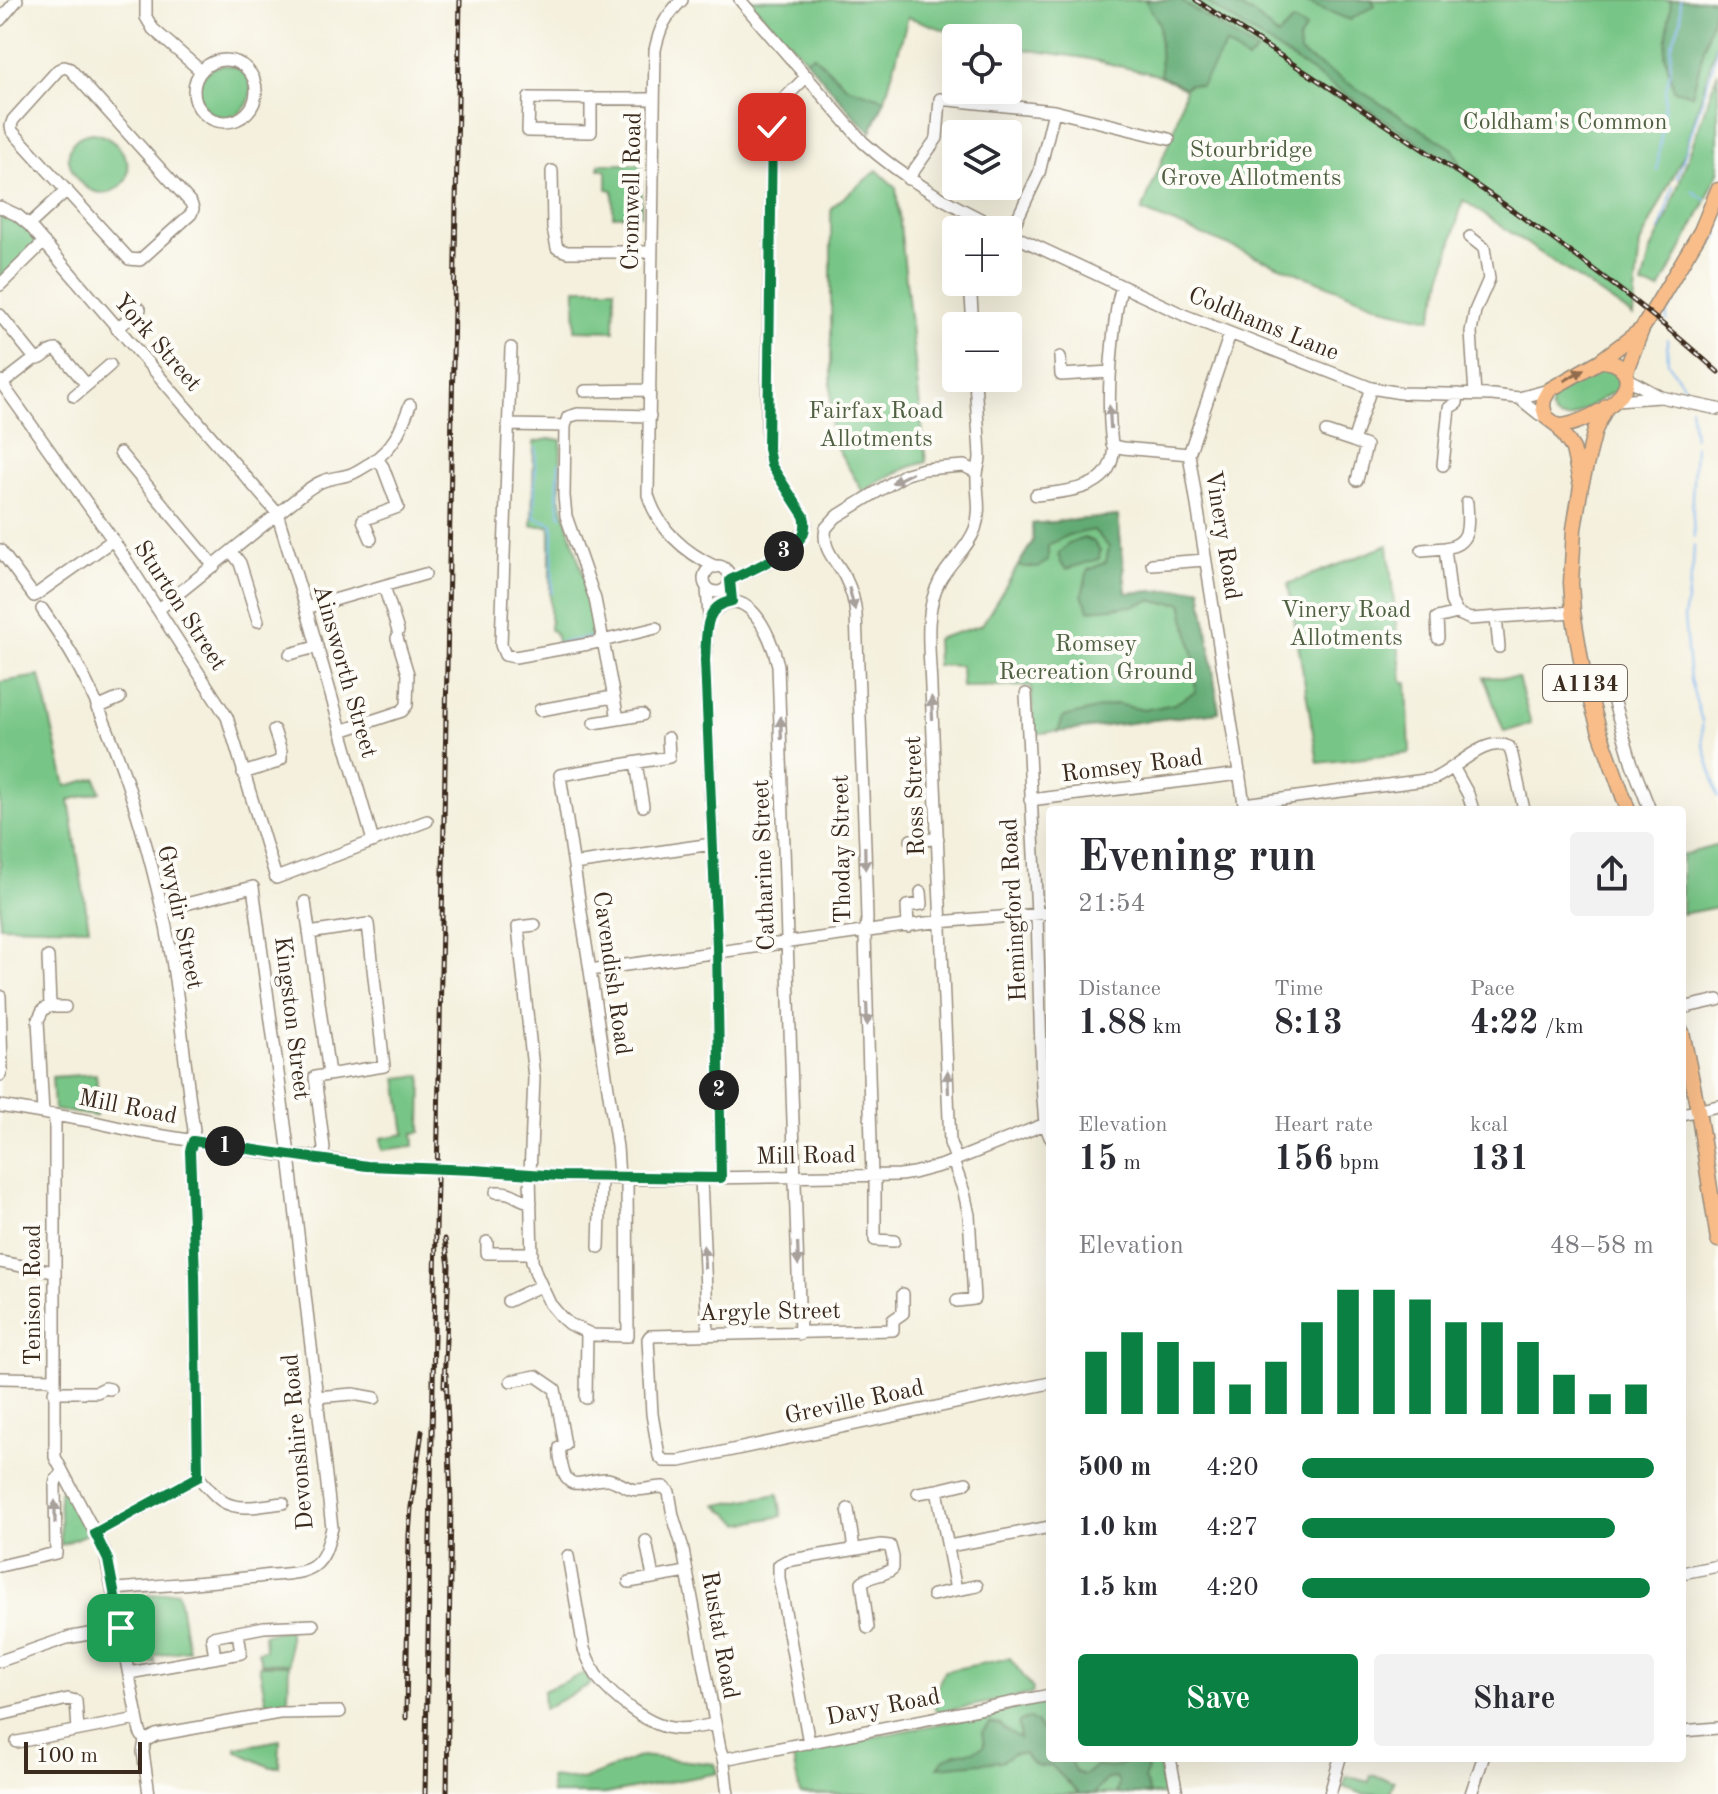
<!DOCTYPE html>
<html lang="en">
<head>
<meta charset="utf-8">
<style>
  body { margin:0; font-family:"Old Standard TT",serif; background:#f2f2f3; color:#2b2b33; height:100vh; display:flex; flex-direction:column; font-size:30px; white-space:nowrap }
  * { box-sizing:border-box; margin:0 }
  p { font-size:26px; color:#7c7c81 }
  .icon { flex:none; width:44px; height:44px; fill:none; stroke:currentColor; stroke-width:2; stroke-linecap:round; stroke-linejoin:round }
  .map { position:relative; flex:1; overflow:hidden }
  .sheet { position:absolute; left:1046px; top:806px; width:640px; height:956px; display:flex; flex-direction:column; background:#fff; border-radius:8px; box-shadow:0 8px 32px #0002 }
  .sheet>* { flex:none }
  .tools { position:absolute; left:942px; top:24px; display:grid; gap:16px }
  .tools a { display:grid; place-items:center; width:80px; height:80px; border-radius:8px; background:#fff; box-shadow:0 8px 32px #0002; font-size:40px }
  .scale { position:absolute; left:24px; bottom:20px; width:118px; box-sizing:border-box; padding-left:8px; border:4px solid #3b2a1e; border-top:0; font-size:22px; line-height:28px; white-space:nowrap; color:#3b2a1e; -webkit-text-stroke:6px #fdfcf7; paint-order:stroke }
  .pin { position:absolute; display:grid; place-items:center; width:68px; height:68px; color:#fff; margin:-34px; border-radius:16px; box-shadow:0 4px 12px #0006 }
  .km { position:absolute; width:40px; height:40px; margin:-20px; border-radius:50%; background:#222; color:#fff; font-size:22px; line-height:40px; text-align:center }
  .round { display:grid; place-items:center; flex:none; width:84px; height:84px; border-radius:8px; background:#f2f2f3 }
  .overview { display:flex; align-items:center; justify-content:space-between; height:136px; padding:0 32px }
  h1 { font-size:44px; font-weight:700; line-height:60px }
  .stats { display:grid; grid-template-columns:repeat(3,1fr); gap:12px; height:136px; padding:8px 32px }
  .stats div { display:grid; align-content:center }
  .stats b { font-size:34px; font-weight:700 }
  .stats small { font-size:22px; font-weight:400 }
  .stats p { font-size:22px }
  .chart { height:224px; padding:16px 32px }
  .chart p { display:flex; justify-content:space-between }
  .chart svg { width:100%; height:144px; margin-top:8px; stroke:#0b8043; stroke-width:6 }
  .button { display:flex; gap:16px; margin-top:auto; padding:16px 32px }
  .button a { flex:1; height:92px; border-radius:8px; background:#0b8043; color:#fff; font-size:32px; font-weight:700; line-height:92px; text-align:center }
  .button a+a { background:#f2f2f3; color:#2b2b33 }
  ul { padding:0 32px; list-style:none; font-size:26px }
  li { display:grid; grid-template-columns:128px 96px 1fr; align-items:center; height:60px }
  li i { height:20px; border-radius:10px; background:#0b8043 }
  .map>svg:first-child { display:block }
</style>
</head>
<body>
<div class="map">
<svg width="1718" height="1794" viewBox="0 0 1718 1794">
  <rect width="100%" height="100%" fill="#fdfcf7"/>
  <filter id="ink" filterUnits="userSpaceOnUse"><feTurbulence type="fractalNoise" baseFrequency=".0125" numOctaves="2"/><feDisplacementMap in="SourceGraphic" scale="16" xChannelSelector="R" yChannelSelector="G"/><feConvolveMatrix kernelMatrix="1 2 1 2 8 2 1 2 1" color-interpolation-filters="sRGB"/></filter>
  <filter id="wash" filterUnits="userSpaceOnUse"><feTurbulence type="fractalNoise" baseFrequency=".006" numOctaves="4" result="noise"/><feDisplacementMap in="SourceGraphic" scale="32" xChannelSelector="R" yChannelSelector="G"/><feGaussianBlur stdDeviation="1.8" result="paint"/><feColorMatrix in="noise" values="0 0 0 0 0 0 0 0 0 0 0 0 0 0 0 0 0 1.4 0 .05"/><feComposite in="paint" operator="in"/></filter>
  <g filter="url(#wash)">
    <rect width="100%" height="100%" fill="#f4f0dd"/>
    <!-- green -->
    <path fill="#78c687" stroke="#5a7852" stroke-width="2" d="M748,0H1718V38L1685,152L1640,244L1633,316L1463,200L1431,319L1390,310L1142,211L1175,127L1185,89L1161,76L1085,58L1008,47V38H968L908,17L885,99L871,132L857,119L803,56Z
      M199 91a26 26 0 1 1 52 0a26 26 0 1 1-52 0Z
      M1718,71V172L1704,205L1660,290L1642,286L1651,250L1666,220Z
      M92,133C119,135 144,173 116,189C82,210 43,140 92,133Z
      M599,164H641V215L613,216V190L607,189V173L604,169H599Z
      M877,170L896,188L926,462C902,468 883,478 863,492L831,438V208Z
      M0,211L14,215L41,243L0,282Z
      M576,288H615L614,331L575,330Z
      M1603,367C1615,371 1622,377 1616,390L1571,418C1555,422 1546,410 1554,396Z
      M549,439L561,440L560,497L591,602L597,631L591,632V638L558,644L554,631L550,630V526H532L534,442Z
      M1118,516L1126,593L1201,588L1219,712L1034,734L1031,686L962,687L961,666L937,665L936,639L982,625L1033,541L1032,524Z
      M1388,545L1402,681L1407,683L1410,753L1318,763L1288,584Z
      M40,676L66,786L96,778L100,792L69,800L89,928L0,926V682Z
      M1484,677L1518,678L1531,724L1504,732Z
      M1718,845V907L1682,914V855Z
      M96,1074L98,1094L95,1097L97,1109L96,1116L54,1110L52,1077Z
      M422,1075L421,1132L413,1133L414,1146L382,1150L381,1138L405,1134L397,1078Z
      M65,1489L89,1533L61,1545L59,1492Z
      M778,1494L782,1516L741,1524L717,1505Z
      M178,1591L188,1650L154,1656L155,1663H139L137,1661L130,1600L133,1597Z
      M286,1630L289,1631V1664L261,1663L258,1651L265,1650L264,1634Z
      M1010,1658L1033,1689L1032,1694L937,1713C929,1700 939,1685 944,1671Z
      M259,1665H289L288,1700L266,1703Z
      M585,1673L591,1684L544,1709L543,1691Z
      M1050,1702V1758H1157L1164,1794H800L792,1753Z
      M280,1740L279,1767H270L236,1751V1748Z
      M641,1756L715,1764L718,1773L605,1794H552L550,1777L582,1780Z
      M1371,1775L1394,1781L1390,1794H1364L1343,1787L1347,1776L1369,1782Z"/>
    <!-- forest -->
    <path fill="#62ab74" stroke="#4e6a49" stroke-width="2" d="M1145,0H1180L1257,51L1247,60L1226,45L1201,86L1189,84L1185,88L1161,76L1159,23Z
      M1203,0H1225L1230,4L1254,14L1278,36L1293,21L1306,28L1299,40L1300,53L1453,149L1459,161V169Z
      M1300,0H1372L1375,5L1350,20Z
      M1668,0H1717L1692,95L1674,90L1665,55L1671,2Z
      M813,55L847,87L885,99L871,132L857,119L806,60Z
      M1118,516L1126,593L1201,588L1219,712L1058,732L1063,717L1116,704L1144,710L1174,704L1195,692V663L1182,603H1161L1151,600L1133,606L1089,610L1082,595L1088,570L1106,562L1109,547L1094,530L1068,535L1048,545V560L1038,568L1018,566L1033,541L1032,524Z
      M1084,538L1093,541L1100,551L1099,559L1066,569L1061,563L1058,554L1068,544Z
      M1028,1718L1036,1723L1050,1739V1758H1070C1072,1768 1075,1773 1085,1775L1097,1765C1109,1770 1121,1768 1129,1758H1140L1148,1769L1144,1779L1150,1794H1121L1117,1792L1119,1782L1115,1778L1107,1779L1094,1794H1079L1051,1765C1034,1768 1034,1764 1023,1753L1013,1754L1002,1761L938,1767C952,1747 967,1757 984,1746L982,1732L990,1723L1001,1725L1004,1729L1020,1738L1018,1724L1020,1721Z"/>
    <g fill="none" stroke-linecap="round" stroke-linejoin="round">
      <!-- stream -->
      <path stroke="#82b8f1" stroke-width="2" d="M1657,171L1666,91L1670,71L1671,48L1681,20L1680,0
        M1677,178L1713,66L1718,41
        M1692,191L1706,200
        M1660,230L1673,187
        M1667,321V314L1692,270L1718,235
        M1667,339L1668,363L1687,390L1688,396
        M1690,407L1694,437
        M536,448L534,517L553,524L552,593
        M559,463L557,495L561,516
        M1694,537L1692,498L1695,446
        M1694,546L1693,565L1684,618L1690,680L1702,721L1703,742L1718,797
        M559,643L590,637"/>
    </g>
  </g>
  <g filter="url(#ink)">
    <g fill="none" stroke-linecap="round" stroke-linejoin="round">
      <!-- minor casing -->
      <g stroke="#988d7e" stroke-width="14">
        <path id="minor" d="M146,0V17L153,29L201,71
          M682,0C665,17 660,27 655,50L648,495C658,528 684,552 716,567
          M740,0L863,142C905,180 951,205 1003,230
          M0,20L17,0
          M194 91a31 31 0 1 1 62 0a31 31 0 1 1-62 0Z
          M64,67L70,69L191,203L193,209L191,214L140,260L129,259L12,131L11,126L13,120L58,70Z
          M591,98V132L528,131L529,98L654,99
          M552,171L553,228L557,248L567,252H652
          M908,179L937,138L940,99L1054,111L1169,139
          M0,207L17,215L29,225L277,513L306,608L373,841
          M29,225L67,190
          M1008,233L1186,316L1371,388L1401,393L1492,395L1519,398L1549,390
          M1010,234L1039,173L1054,111
          M1470,237L1484,248L1489,279L1475,311L1471,332L1475,395
          M970,282L973,326
          M0,285L44,242
          M1122,287C1117,300 1116,315 1114,330C1110,368 1107,406 1112,444L1114,446L1123,448L1189,454
          M0,315L34,357L33,360L2,384
          M117,329L140,309
          M1230,334L1189,454L1245,810
          M511,348L501,645L505,655L515,657L594,643L656,628
          M1060,357L1061,375L1110,372
          M34,359C44,361 47,349 57,350L87,385L110,365
          M1626,378L1661,397L1718,409
          M0,381L113,540L227,717L276,878L427,821
          M585,391L650,390
          M74,396L87,385
          M1519,398L1539,414L1546,417
          M1616,400L1660,397
          M508,425L565,426
          M1326,432L1353,441
          M120,453L214,566
          M1443,465L1449,408L1457,403L1458,394
          M1357,480L1366,446L1353,441L1371,388
          M1036,495C1059,492 1100,491 1110,465C1113,460 1113,452 1114,446
          M1467,503C1468,524 1472,544 1445,548L1451,601L1457,613L1470,619L1573,612
          M806,524L804,516L771,465L769,456L767,426L772,127L778,105L807,76
          M826,528C821,549 836,560 845,577C851,589 855,602 856,615L865,846L867,920L865,936L872,1176
          M826,528L836,517L906,474L924,469L964,466L976,472
          M371,539L363,520L398,507L383,467L377,458
          M0,550L34,596L113,540
          M1422,550L1445,548
          M232,552L240,563L258,621
          M1152,564L1205,560
          M704 579a13 13 0 1 1 26 0a13 13 0 1 1-26 0Z
          M730,580C754,569 801,551 806,524
          M384,586L398,631
          M707,588L709,617L707,628L705,660L717,947L721,1178
          M306,608L425,574
          M42,609C54,627 68,646 78,666C118,740 144,830 163,913C179,984 183,1058 194,1130L190,1151L195,1275L198,1477L95,1533
          M159,609L306,491C324,478 327,480 348,475C356,473 363,467 371,463C395,446 400,431 410,405
          M709,617C744,574 771,634 778,665L800,1334
          M1496,618L1499,647
          M1438,638L1437,618L1457,613
          M290,654L316,647
          M1610,689L1632,764L1650,810
          M1026,694L1037,914L1042,1087L1045,1124L1050,1137
          M97,708L120,698
          M540,710L607,698L614,699
          M618,719L642,715
          M594,723L618,719L595,599L566,516L564,496L565,426L568,417L578,414L650,416
          M341,731L402,711L407,705L408,674L397,638
          M636,763L643,806
          M1453,767L1468,794L1473,810
          M243,773L275,763L281,759V751L274,730
          M1030,800L1240,774
          M1244,804L1433,779C1456,770 1484,735 1509,747L1512,755L1524,810
          M911,840L938,839
          M574,864L712,844
          M305,902L329,1074
          M535,925L518,927L534,1078L530,1174L532,1261L536,1274L550,1304L561,1317L569,1324L593,1335L628,1336L627,1178
          M908,927L907,906L922,904L921,892
          M309,933L368,924L384,1066L315,1077L324,1148L322,1158
          M590,970L926,923L1050,913
          M0,996L2,1069L0,1075
          M50,1005L56,1007H65
          M1682,1008L1718,1000
          M0,1106L90,1121L139,1132L281,1155L309,1156L367,1166L423,1168
          M43,1113L38,1020L43,1010L50,1005L48,957
          M1682,1114L1718,1106
          M55,1115V1457L105,1552L140,1732L145,1741
          M956,1159L950,1143L931,688C930,652 923,612 940,580C950,562 968,548 975,529C982,509 976,494 977,475C977,469 980,464 980,457C979,431 976,404 975,378
          M953,1161L964,1192L969,1215L974,1299L957,1301
          M474,1170L559,1176L633,1179L900,1175L913,1173L943,1165L1050,1122
          M875,1176V1240L894,1241
          M619,1178L617,1147L560,775L669,757L668,738
          M701,1179L708,1335
          M496,1192C516,1191 515,1200 531,1202
          M487,1242V1253H532
          M599,1247L601,1178
          M0,1262L54,1272
          M903,1294V1313L893,1320V1330L650,1336L648,1339L652,1414L659,1456L664,1461H680L1050,1383
          M508,1301L540,1286
          M0,1378L54,1379
          M511,1381L536,1376L555,1389L565,1445L560,1447C559,1454 560,1459 562,1466C568,1497 588,1477 608,1479C617,1481 624,1487 632,1489C643,1492 653,1486 664,1487L669,1492L673,1516L682,1545L720,1749C726,1762 725,1779 728,1794
          M54,1392H97L105,1388L110,1389
          M316,1397L353,1394L375,1398
          M586,1398L587,1333
          M198,1477C206,1485 213,1495 222,1501C239,1512 264,1505 283,1503
          M937,1490L966,1483
          M918,1493L937,1490L956,1590L977,1586
          M848,1509L854,1549
          M646,1541L653,1577
          M949,1546L1050,1527
          M568,1556L584,1649C588,1659 592,1669 598,1678C613,1697 646,1724 671,1728C685,1730 700,1727 715,1724
          M0,1566L56,1553L55,1485L56,1480L63,1473
          M1682,1573L1718,1566
          M629,1582L687,1572
          M113,1589C166,1585 220,1582 272,1575C286,1574 302,1574 314,1566C326,1557 328,1542 332,1528L288,1147L253,887L162,910
          M933,1595L956,1590
          M215,1658L212,1637L238,1632
          M0,1661L67,1638L121,1628
          M129,1673L241,1653L238,1632L264,1627L313,1625
          M0,1715L68,1699L76,1701L78,1730
          M1682,1731L1718,1728
          M17,1742L137,1719
          M809,1743L779,1578V1565L786,1561L881,1545L890,1546L893,1557V1568C884,1577 871,1574 862,1582L868,1628
          M1170,1758L1177,1794
          M724,1759L1050,1695
          M149,1794L143,1752L145,1741L156,1735L279,1713L340,1712
          M1330,1794L1340,1758
          M1471,1794L1483,1758"/>
      </g>
      <!-- major casing -->
      <g stroke="#988d7e" stroke-width="17">
        <path id="major" d="M1625,373L1642,329L1701,231L1718,190
          M1607,406L1595,430L1581,486L1574,529L1571,583L1573,612L1584,678L1599,729L1628,810
          M1558,426C1575,426 1612,408 1621,394C1636,374 1619,361 1600,361
          M1580,482L1573,449L1558,426L1546,417L1543,407L1544,399L1549,390L1600,361L1642,329
          M1682,1032L1698,1110L1718,1240"/>
      </g>
      <!-- minor -->
      <use href="#minor" stroke="#fff" stroke-width="11"/>
      <!-- major -->
      <use href="#major" stroke="#f8bd89" stroke-width="14"/>
      <!-- rail casing -->
      <g stroke="#3b2a1e" stroke-width="5">
        <path id="rail" d="M1196,0C1372,118 1560,229 1718,372
          M446,1374L451,1500L447,1794
          M444,1386L449,1266L445,1239
          M406,1718L409,1535L411,1507L422,1431
          M425,1794L460,0"/>
      </g>
      <!-- rail -->
      <use href="#rail" stroke="#fdfcf7" stroke-width="2" stroke-dasharray="6" stroke-linecap="butt"/>
      <!-- minor-bridge casing -->
      <g stroke="#988d7e" stroke-width="14" stroke-linecap="butt">
        <path id="minor-bridge" d="M423,1168L474,1170"/>
      </g>
      <!-- minor-bridge -->
      <use href="#minor-bridge" stroke="#fff" stroke-width="11"/>
    </g>
    <!-- one-way arrows -->
    <defs><path id="oneway-solid" d="M-6-.8H1V-3.2L6.5 0L1 3.2V.8H-6Z" transform="scale(2)"/></defs>
    <use fill="#906c4e" href="#oneway-solid" transform="translate(1574 375) rotate(-31)"/>
    <g fill="#a79f9a">
      <use href="#oneway-solid" transform="translate(1110 417) rotate(-93)"/>
      <use href="#oneway-solid" transform="translate(902 478) rotate(153)"/>
      <use href="#oneway-solid" transform="translate(852 599) rotate(75)"/>
      <use href="#oneway-solid" transform="translate(932 708) rotate(-93)"/>
      <use href="#oneway-solid" transform="translate(781 728) rotate(-92)"/>
      <use href="#oneway-solid" transform="translate(865 858) rotate(89)"/>
      <use href="#oneway-solid" transform="translate(867 1014) rotate(88)"/>
      <use href="#oneway-solid" transform="translate(948 1082) rotate(-92)"/>
      <use href="#oneway-solid" transform="translate(798 1254) rotate(88)"/>
      <use href="#oneway-solid" transform="translate(704 1257) rotate(-93)"/>
      <use href="#oneway-solid" transform="translate(55 1512) rotate(-90)"/>
    </g>
  </g>
  <g fill="none" stroke-linecap="round" stroke-linejoin="round" filter="url(#ink)">
    <!-- route casing -->
    <g stroke="#fff" stroke-width="16">
      <path id="route" d="M121,1628L108,1560L95,1533L198,1477L195,1275L190,1151L193,1141L367,1166L474,1170L559,1176L721,1178L717,947L705,660C707,636 702,606 732,601L730,580C749,571 792,553 803,535C806,528 806,523 804,516L771,465L768,448L772,127"/>
    </g>
    <!-- route -->
    <use href="#route" stroke="#0b8043" stroke-width="10"/>
  </g>
  <g text-anchor="middle" stroke-width="8" stroke-linejoin="round" paint-order="stroke">
    <!-- shield labels -->
    <rect fill="#fdfcf7" stroke="#75695f" stroke-width="2" x="1543" y="665" width="84" height="36" rx="6"/>
    <g font-size="22" font-weight="bold" fill="#3b2a1e">
      <text x="1585" y="691">A1134</text>
    </g>
    <!-- park labels -->
    <g font-size="24" fill="#506143" stroke="#fdfcf7">
      <text x="1565" y="129">Coldham's Common</text>
      <text x="1251" y="157">Stourbridge<tspan x="1251" dy="28">Grove Allotments</tspan></text>
      <text x="876" y="418">Fairfax Road<tspan x="876" dy="28">Allotments</tspan></text>
      <text x="1346" y="617">Vinery Road<tspan x="1346" dy="28">Allotments</tspan></text>
      <text x="1096" y="651">Romsey<tspan x="1096" dy="28">Recreation Ground</tspan></text>
    </g>
    <!-- street labels -->
    <g font-size="24" fill="#3b2a1e" stroke="#fdfcf7">
      <text transform="translate(631 191) rotate(-89)" y="8">Cromwell Road</text>
      <text transform="translate(1264 323) rotate(22)" y="8">Coldhams Lane</text>
      <text transform="translate(158 342) rotate(49)" y="8">York Street</text>
      <text transform="translate(1224 535) rotate(81)" y="8">Vinery Road</text>
      <text transform="translate(181 605) rotate(57)" y="8">Sturton Street</text>
      <text transform="translate(346 671) rotate(74)" y="8">Ainsworth Street</text>
      <text transform="translate(1132 765) rotate(-7)" y="8">Romsey Road</text>
      <text transform="translate(914 796) rotate(-92)" y="8">Ross Street</text>
      <text transform="translate(841 849) rotate(-91)" y="8">Thoday Street</text>
      <text transform="translate(763 865) rotate(-92)" y="8">Catharine Street</text>
      <text transform="translate(1013 910) rotate(-93)" y="8">Hemingford Road</text>
      <text transform="translate(181 917) rotate(78)" y="8">Gwydir Street</text>
      <text transform="translate(613 973) rotate(82)" y="8">Cavendish Road</text>
      <text transform="translate(293 1018) rotate(83)" y="8">Kingston Street</text>
      <text transform="translate(128 1106) rotate(11)" y="8">Mill Road</text>
      <text transform="translate(806 1155) rotate(-1)" y="8">Mill Road</text>
      <text transform="translate(32 1295) rotate(-90)" y="8">Tenison Road</text>
      <text transform="translate(770 1311) rotate(-1)" y="8">Argyle Street</text>
      <text transform="translate(854 1401) rotate(-12)" y="8">Greville Road</text>
      <text transform="translate(297 1442) rotate(-95)" y="8">Devonshire Road</text>
      <text transform="translate(721 1635) rotate(80)" y="8">Rustat Road</text>
      <text transform="translate(883 1706) rotate(-11)" y="8">Davy Road</text>
    </g>
  </g>
</svg>
<div class="tools">
<a><svg class="icon" aria-label="locate" viewBox="0 0 24 24"><circle cx="12" cy="12" r="6"/><path d="M12 2v4M12 18v4M2 12h4M18 12h4"/></svg></a>
<a><svg class="icon" aria-label="layers" viewBox="0 0 24 24"><path d="M12 4l9 5-9 5-9-5zM3 14l9 5 9-5"/></svg></a>
<a>+</a>
<a>−</a>
</div>
<div class="scale">100 m</div>
<div class="pin" style="left:121px;top:1628px;background:#1e9e55"><svg class="icon" aria-label="arrive" viewBox="0 0 24 24"><path d="M6 21V4h12l-3 4 3 4H6"/></svg></div>
<div class="pin" style="left:772px;top:127px;background:#d93025"><svg class="icon" aria-label="check" viewBox="0 0 24 24"><path d="M5 12l5 5 9-10"/></svg></div>
<b class="km" style="left:225px;top:1146px">1</b>
<b class="km" style="left:719px;top:1090px">2</b>
<b class="km" style="left:784px;top:551px">3</b>
<section class="sheet">
<div class="overview"><div><h1>Evening run</h1><p>21:54</p></div><a class="round"><svg class="icon" aria-label="share" viewBox="0 0 24 24"><path d="M12 15V3M7 8l5-5 5 5M5 13v7h14v-7"/></svg></a></div>
<div class="stats">
<div><p>Distance</p><b>1.88<small> km</small></b></div>
<div><p>Time</p><b>8:13</b></div>
<div><p>Pace</p><b>4:22<small> /km</small></b></div>
</div>
<div class="stats">
<div><p>Elevation</p><b>15<small> m</small></b></div>
<div><p>Heart rate</p><b>156<small> bpm</small></b></div>
<div><p>kcal</p><b>131</b></div>
</div>
<div class="chart"><p><span>Elevation</span>48–58 m</p>
<svg viewBox="0 0 160 44" preserveAspectRatio="none"><path d="M5 44V25M15 44V19M25 44V22M35 44V28M45 44V35M55 44V28M65 44V16M75 44V6M85 44V6M95 44V9M105 44V16M115 44V16M125 44V22M135 44V32M145 44V38M155 44V35"/></svg>
</div>
<ul>
<li><b>500 m</b>4:20<i style="width:100%"></i></li>
<li><b>1.0 km</b>4:27<i style="width:89%"></i></li>
<li><b>1.5 km</b>4:20<i style="width:99%"></i></li>
</ul>
<div class="button"><a>Save</a><a>Share</a></div>
</section>
</div>
</body>
</html>
